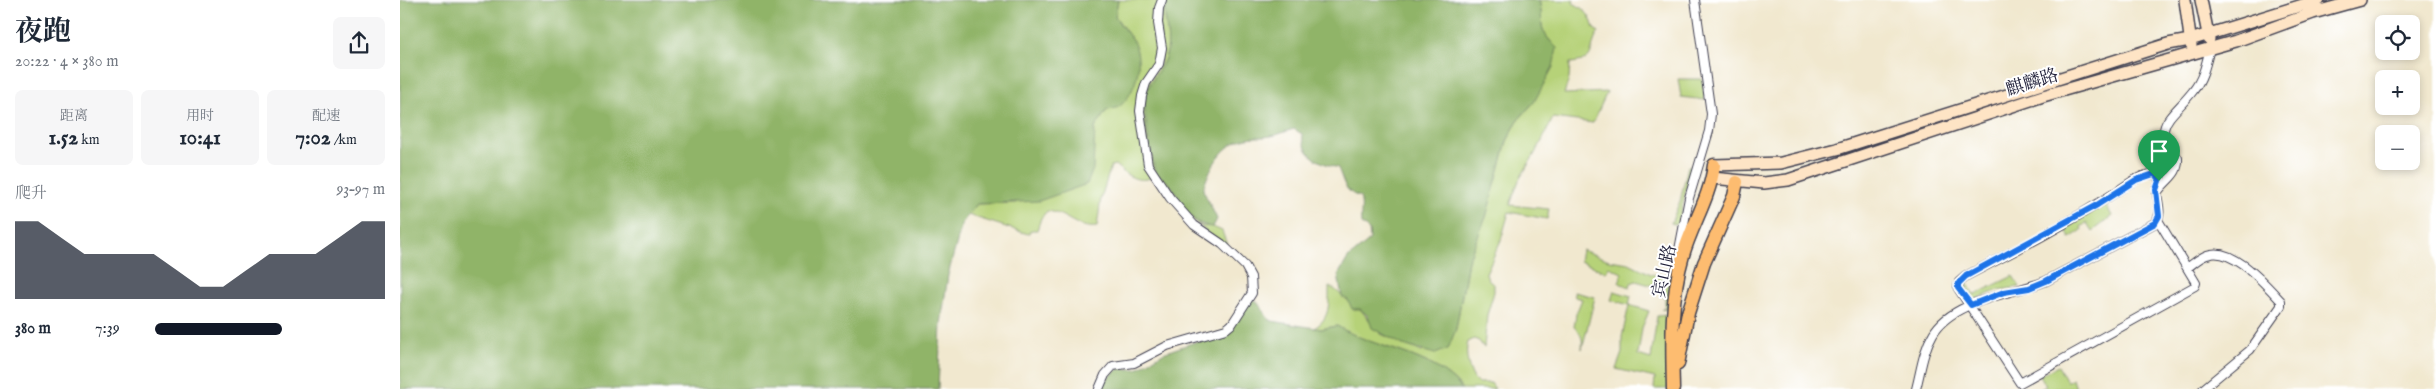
<!DOCTYPE html>
<html lang="zh">
<head>
<meta charset="utf-8">
<style>
  body { margin:0; font-family:"IM FELL English","Noto Serif SC",serif; background:#f6f6f7; color:#1f2937; height:100vh; display:flex; flex-direction:column; font-size:19px; white-space:nowrap }
  * { box-sizing:border-box; margin:0 }
  p { font-size:16px; color:#747a83 }
  .icon { flex:none; width:28px; height:28px; fill:none; stroke:currentColor; stroke-width:2; stroke-linecap:round; stroke-linejoin:round }
  .map { position:relative; flex:1; overflow:hidden }
  .drawer { display:flex; flex-direction:column; background:#fff; width:400px }
  .drawer>* { flex:none }
  .tools { position:absolute; left:1975px; top:15px; display:grid; gap:10px }
  .tools a { display:grid; place-items:center; width:45px; height:45px; border-radius:8px; background:#fff; box-shadow:0 2px 8px #0003; font-size:25px }
  .pin { position:absolute; display:grid; place-items:center; width:42px; height:42px; color:#fff; margin:-51px -21px; border-radius:50% 50% 50% 0; rotate:-45deg; box-shadow:0 0 5px #0007 }
  .pin .icon { rotate:45deg }
  .round { display:grid; place-items:center; flex:none; width:52px; height:52px; border-radius:8px; background:#f6f6f7 }
  .overview { display:flex; align-items:center; justify-content:space-between; height:85px; padding:0 15px }
  h1 { font-size:28px; font-weight:700; line-height:38px }
  .stats { display:grid; grid-template-columns:repeat(3,1fr); gap:8px; height:85px; padding:5px 15px }
  .stats div { display:grid; align-content:center; border-radius:8px; background:#f6f6f7; text-align:center }
  .stats b { font-size:21px; font-weight:700 }
  .stats small { font-size:14px; font-weight:400 }
  .stats p { font-size:14px }
  .chart { height:140px; padding:10px 15px }
  .chart p { display:flex; justify-content:space-between }
  .chart svg { width:100%; height:90px; margin-top:5px; fill:#111827; opacity:.7 }
  ul { padding:0 15px; list-style:none; font-size:16px }
  li { display:grid; grid-template-columns:80px 60px 1fr; align-items:center; height:38px }
  li i { height:12px; border-radius:6px; background:#111827 }
  main { display:flex; flex:1; min-height:0 }
  .map>svg:first-child { display:block }
</style>
</head>
<body>
<main>
<section class="drawer">
<div class="overview"><div><h1>夜跑</h1><p>20:22 · 4 × 380 m</p></div><a class="round"><svg class="icon" aria-label="share" viewBox="0 0 24 24"><path d="M12 15V3M7 8l5-5 5 5M5 13v7h14v-7"/></svg></a></div>
<div class="stats">
<div><p>距离</p><b>1.52<small> km</small></b></div>
<div><p>用时</p><b>10:41</b></div>
<div><p>配速</p><b>7:02<small> /km</small></b></div>
</div>
<div class="chart"><p><span>爬升</span>93–97 m</p>
<svg viewBox="0 0 160 44" preserveAspectRatio="none"><path d="M0 44V6L10 6L20 14L30 22L40 22L50 22L60 22L70 30L80 38L90 38L100 30L110 22L120 22L130 22L140 14L150 6L160 6V44z"/></svg>
</div>
<ul>
<li><b>380 m</b>7:39<i style="width:55%"></i></li>
</ul>
</section>
<div class="map">
<svg width="2036" height="389" viewBox="0 0 2036 389">
  <rect width="100%" height="100%" fill="#fff"/>
  <filter id="ink" filterUnits="userSpaceOnUse"><feTurbulence type="fractalNoise" baseFrequency=".02" numOctaves="2"/><feDisplacementMap in="SourceGraphic" scale="10" xChannelSelector="R" yChannelSelector="G"/><feConvolveMatrix kernelMatrix="1 2 1 2 8 2 1 2 1" color-interpolation-filters="sRGB"/></filter>
  <filter id="wash" filterUnits="userSpaceOnUse"><feTurbulence type="fractalNoise" baseFrequency=".0096" numOctaves="4" result="noise"/><feDisplacementMap in="SourceGraphic" scale="20" xChannelSelector="R" yChannelSelector="G"/><feGaussianBlur stdDeviation="1.12" result="paint"/><feColorMatrix in="noise" values="0 0 0 0 0 0 0 0 0 0 0 0 0 0 0 0 0 1.4 0 .05"/><feComposite in="paint" operator="in"/></filter>
  <g filter="url(#wash)">
    <rect width="100%" height="100%" fill="#f1e8cf"/>
    <!-- green -->
    <path fill="#b6d278" stroke="#6c7a5a" d="M718,0H760V37L757,62L740,96L753,177C738,184 726,175 715,165L711,166L701,198L697,227C677,230 666,213 647,211L641,218L637,230H631L628,234L568,215L577,204L616,203L695,128L706,111L733,41L715,16Z
      M764,0H768L765,2C763,18 770,35 767,51C765,61 760,68 758,76C751,103 745,150 757,175L765,178L779,201L801,226L813,227L822,231L827,245L810,235L784,212L750,166L742,111L748,84L760,64V23Z
      M1139,0H1174L1173,3C1185,9 1191,16 1194,29L1199,32C1187,48 1199,61 1170,63L1169,79L1164,94L1207,92L1193,123L1153,118L1140,145L1119,180L1110,205L1149,209L1147,219L1109,212L1101,240L1086,273L1088,279L1094,284V292L1087,315L1084,348L1079,341L1074,339L1068,342C1064,354 1069,373 1077,383H1091L1095,389H1062C1032,352 976,350 937,326L921,329L914,328C930,319 929,304 929,287L934,289L960,309L981,334L1022,352L1056,329L1068,261L1086,217L1107,141L1118,120L1134,102L1157,48C1135,27 1145,24 1139,0Z
      M1278,79H1302L1305,100L1281,97Z
      M1288,166H1292L1278,225L1271,223L1280,201Z
      M1705,203L1712,216L1692,231L1687,223L1681,227L1682,230L1670,238L1664,226Z
      M1182,250L1209,260L1229,263L1251,274L1270,278L1268,310L1262,309H1265V297H1263L1264,289L1236,281L1231,283L1230,287L1219,283L1222,273L1209,267L1206,272L1180,261Z
      M1613,276L1620,287L1599,290L1571,301L1560,285L1565,279L1574,295Z
      M1214,291L1231,296L1229,305L1249,311L1242,328L1238,355L1251,359L1257,316L1268,315L1270,389H1254L1255,378L1216,369L1222,353V337L1229,305L1211,300Z
      M1174,292L1195,297L1182,349C1183,339 1182,334 1174,327L1176,314L1182,299L1175,297Z
      M1658,366L1667,382L1673,379L1676,389H1641L1646,386L1640,375Z"/>
    <!-- forest -->
    <path fill="#90b468" stroke="#596b52" d="M0,0H718L715,16C720,25 728,33 733,41C744,60 737,92 720,106C717,109 710,109 706,111L695,128L693,169L687,184L639,201L577,204L562,223L548,275L541,324L538,389H0Z
      M768,0H1139C1145,24 1135,27 1157,48L1153,67L1134,102L1118,120L1107,141L1086,217L1068,261L1056,329L1048,349L1035,354L1003,345L972,328L968,316L960,309H952L948,300L942,297L938,275L948,258L970,240L969,230L961,224C960,214 963,207 960,197C944,192 944,182 938,168C918,162 905,157 902,134L894,129C886,131 878,135 871,136C863,138 855,136 847,138C823,143 809,168 803,190L817,219L813,227C779,224 783,185 757,175C752,164 743,111 745,99C747,82 764,69 767,51C770,35 763,18 765,2Z
      M853,299C863,305 863,316 872,321L921,329L937,326C976,350 1032,352 1062,389H701L704,381L718,369H737L763,353L821,333Z"/>
  </g>
  <g filter="url(#ink)">
    <g fill="none" stroke-linecap="round" stroke-linejoin="round">
      <!-- street casing -->
      <g stroke="#414051" stroke-width="10">
        <path id="street" d="M1757,193L1760,178L1757,175C1744,171 1727,185 1716,192C1668,224 1617,250 1566,276L1559,282L1558,288L1620,383L1795,286L1796,283L1758,220
          M1278,255L1289,198L1309,131L1311,114L1295,0
          M1787,268C1793,264 1800,257 1807,255C1832,245 1866,285 1881,301V306L1850,350L1803,389
          M699,389L705,375L713,366L734,363L767,346L826,329L832,324L852,293L851,277L845,266L822,244L794,225L770,198L748,165L740,111L742,96L746,83L759,64L762,48L758,23L759,8L762,0
          M1516,389C1521,370 1523,351 1533,334C1552,300 1613,294 1646,281L1755,223C1763,214 1758,204 1757,193C1766,179 1779,176 1778,158C1748,126 1772,118 1793,91C1803,79 1806,64 1810,48"/>
      </g>
      <!-- secondary casing -->
      <g stroke="#414051" stroke-width="14">
        <path id="secondary" d="M1785,0L1791,45
          M1801,0L1809,39
          M1314,165L1381,163L1437,149L1768,44L1790,40L1919,0
          M1312,178L1364,183L1388,180L1643,96L1836,41L1913,13L1960,0"/>
      </g>
      <!-- primary casing -->
      <g stroke="#414051" stroke-width="15">
        <path id="primary" d="M1278,364L1288,313L1304,263L1334,196L1337,182
          M1273,389C1272,344 1270,299 1283,255C1292,224 1310,198 1314,165"/>
      </g>
      <!-- street -->
      <use href="#street" stroke="#fff" stroke-width="8"/>
      <!-- secondary -->
      <use href="#secondary" stroke="#fee4c5" stroke-width="11"/>
      <!-- primary -->
      <use href="#primary" stroke="#fdbc6f" stroke-width="12"/>
    </g>
  </g>
  <g fill="none" stroke-linecap="round" stroke-linejoin="round" filter="url(#ink)">
    <!-- route casing -->
    <g stroke="#fff" stroke-width="10">
      <path id="route" d="M1754,174L1760,178L1756,190L1759,216L1755,223L1646,281L1629,288L1604,292L1571,305L1558,288V284L1566,276L1697,205L1736,180Z"/>
    </g>
    <!-- route -->
    <use href="#route" stroke="#1a73e8" stroke-width="6"/>
  </g>
  <g text-anchor="middle" stroke-width="4" stroke-linejoin="round" paint-order="stroke">
    <!-- street labels -->
    <g font-size="18" fill="#22223b" stroke="#fff">
      <text transform="translate(1632 82) rotate(-17)" y="6">麒麟路</text>
      <text transform="translate(1264 271) rotate(-77)" y="6">宾山路</text>
    </g>
  </g>
</svg>
<div class="tools">
<a><svg class="icon" aria-label="locate" viewBox="0 0 24 24"><circle cx="12" cy="12" r="6"/><path d="M12 2v4M12 18v4M2 12h4M18 12h4"/></svg></a>
<a>+</a>
<a>−</a>
</div>
<div class="pin" style="left:1759px;top:181px;background:#1e9e55"><svg class="icon" aria-label="arrive" viewBox="0 0 24 24"><path d="M6 21V4h12l-3 4 3 4H6"/></svg></div>
</div>
</main>
</body>
</html>
